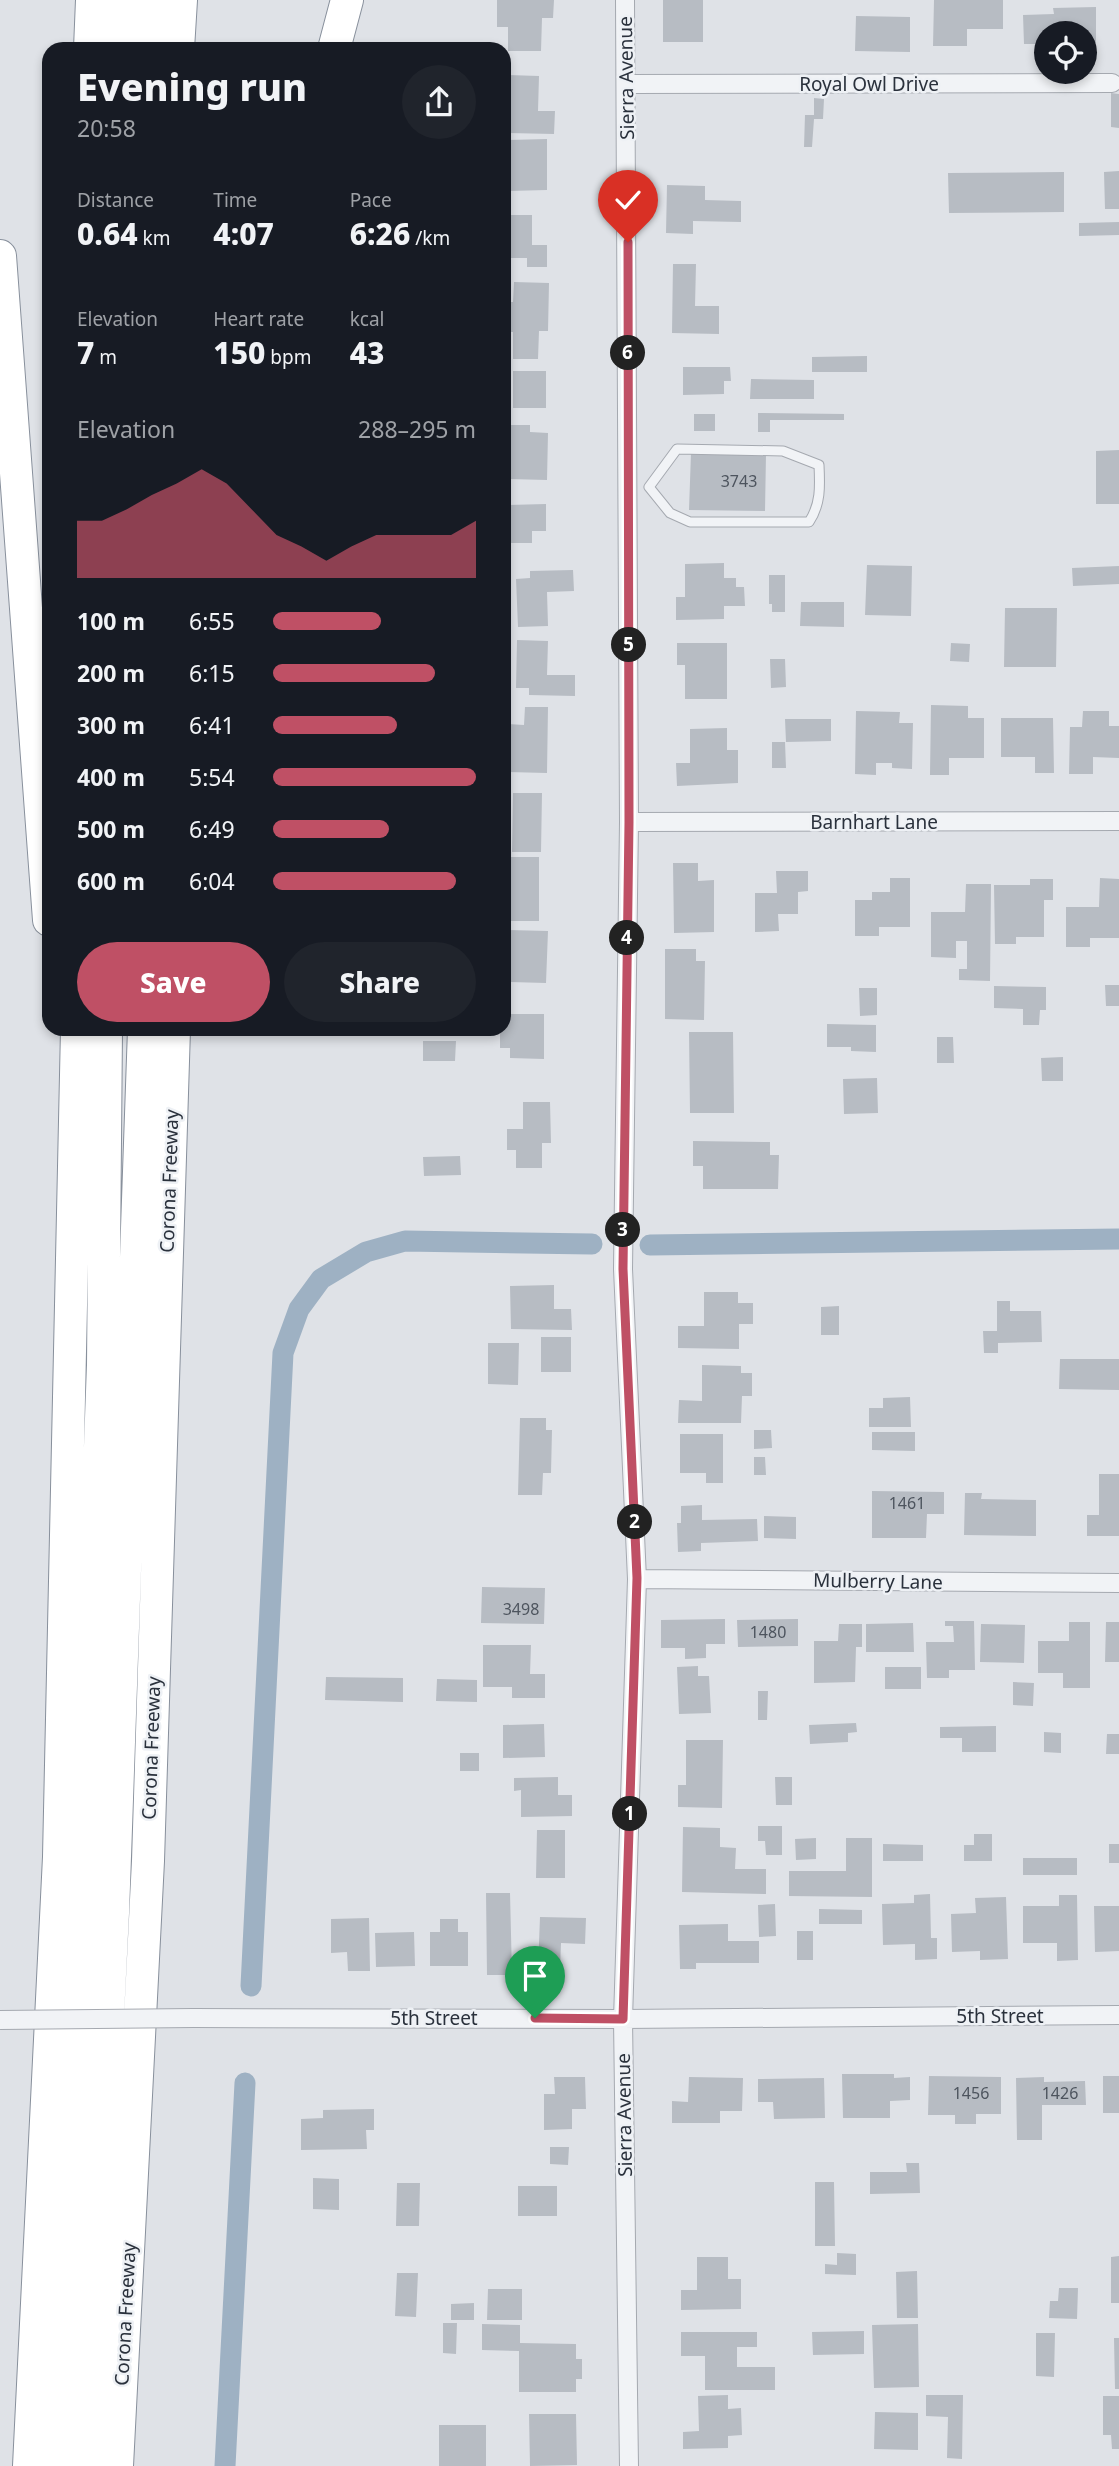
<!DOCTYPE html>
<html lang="en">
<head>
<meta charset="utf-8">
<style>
  body { margin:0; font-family:"Noto Sans",sans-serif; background:#20242c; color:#f1f3f6; height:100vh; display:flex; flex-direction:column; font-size:26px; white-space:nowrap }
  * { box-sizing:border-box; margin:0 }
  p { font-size:23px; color:#9ea1a6 }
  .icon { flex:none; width:38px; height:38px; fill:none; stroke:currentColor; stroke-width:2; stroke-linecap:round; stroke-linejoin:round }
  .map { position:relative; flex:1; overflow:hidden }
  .details { position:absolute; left:42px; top:42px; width:469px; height:994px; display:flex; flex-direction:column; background:#171b24; border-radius:21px; box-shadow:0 4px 10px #0003 }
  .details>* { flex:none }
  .buttons { position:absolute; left:1034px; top:21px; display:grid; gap:14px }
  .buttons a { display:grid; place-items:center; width:63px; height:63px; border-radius:50%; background:#171b24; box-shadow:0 4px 10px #0003; font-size:35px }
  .pin { position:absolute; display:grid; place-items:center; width:60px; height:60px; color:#fff; margin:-72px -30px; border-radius:50% 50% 50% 0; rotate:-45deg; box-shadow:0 0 7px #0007 }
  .pin .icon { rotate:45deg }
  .km { position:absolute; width:35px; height:35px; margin:-18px; border-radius:50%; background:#222; color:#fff; font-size:19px; line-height:35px; text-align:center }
  .round { display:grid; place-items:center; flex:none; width:74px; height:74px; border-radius:37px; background:#20242c }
  .head { display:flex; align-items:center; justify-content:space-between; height:119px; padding:0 35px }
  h1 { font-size:38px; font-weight:800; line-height:52px }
  .metrics { display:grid; grid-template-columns:repeat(3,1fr); gap:10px; height:119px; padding:7px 35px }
  .metrics div { display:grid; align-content:center }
  .metrics b { font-size:30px; font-weight:800 }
  .metrics small { font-size:19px; font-weight:400 }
  .metrics p { font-size:19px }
  .chart { height:196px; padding:14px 35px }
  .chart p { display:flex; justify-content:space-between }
  .chart svg { width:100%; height:126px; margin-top:7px; fill:#bf5065; opacity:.7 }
  .action { display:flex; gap:14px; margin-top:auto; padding:14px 35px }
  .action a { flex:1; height:80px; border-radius:42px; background:#bf5065; color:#fff; font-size:28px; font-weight:800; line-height:80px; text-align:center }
  .action a+a { background:#20242c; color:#f1f3f6 }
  ul { padding:0 35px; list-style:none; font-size:23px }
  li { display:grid; grid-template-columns:112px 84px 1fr; align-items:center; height:52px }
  li i { height:18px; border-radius:9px; background:#bf5065 }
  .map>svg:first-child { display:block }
</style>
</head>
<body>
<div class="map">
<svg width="1119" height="2466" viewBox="0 0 1119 2466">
  <rect width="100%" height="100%" fill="#dfe2e7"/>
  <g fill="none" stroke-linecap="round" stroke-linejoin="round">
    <!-- canal -->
    <path stroke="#9eb1c3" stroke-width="21" d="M650,1245L1119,1239
      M251,1986L283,1353L299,1309L321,1279L366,1252L405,1241L592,1244
      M225,2466L245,2083"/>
  </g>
  <!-- building -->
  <path fill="#b7bcc3" d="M497,0H554L553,18H542L541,51H508V27H497Z
    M663,0H703V42H663Z
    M934,0H1003V29H967V46H933Z
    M1096,7V43L1085,44V33H1046V44H1024L1023,15L1054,14L1053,8Z
    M856,16L910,17V52L855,51Z
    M504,75L539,76L538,111H555L554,134L504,133Z
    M1111,93L1119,94V128L1111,127Z
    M814,98L824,99L823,119H814L812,147H804L805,115H814Z
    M547,139V190L504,191V140Z
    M1119,171V209H1105L1104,172Z
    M1064,172V212L949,213L948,173Z
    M667,185L705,186V200L741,201V222L693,221V234L666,233Z
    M504,215H532V245H547V267H527V258H504Z
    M1119,222V235L1079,236V223Z
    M673,264H696L695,306H719V334L672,333Z
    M514,282L549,283L548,331H539L538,359H513V332H504V302H513Z
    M867,356V372H812V357Z
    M683,367H730L731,381H724V394L683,395Z
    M513,371H546V408H513Z
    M751,379L814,380V399H750Z
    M758,413L844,414V420H770V432H758Z
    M694,414H715V431H694Z
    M508,425H530V432L548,433L547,480L507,479Z
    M1119,450V504H1096V451Z
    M691,453L766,454L765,511L689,510Z
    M546,504V531H532V543H504V505Z
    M724,563V578H736V587H744L745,606H724V619L676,620V597H685V564Z
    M867,565L912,566L911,616L865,615Z
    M1119,566V584L1073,586L1072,568Z
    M573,570L574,591L547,592L548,626L518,627L516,579L530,578V571Z
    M769,575H785V612H772V604H769Z
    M801,602H844V627L800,626Z
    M1005,608H1057L1056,667H1004Z
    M517,640L548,641L547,675H575V696L529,695V688H516Z
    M677,643H727V699H685V665H677Z
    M951,643L970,644L969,662L950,661Z
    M770,659H785L786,687L771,688Z
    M931,705L968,706V718H984V758H949V775H930Z
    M525,707H548L547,773L504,772L506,724L524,725Z
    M856,711L900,712L899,723H913L912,769L892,768V763H876V775L855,774Z
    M1083,711H1109V726H1119V758L1093,757V774H1069L1070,727H1082Z
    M1001,718H1053L1054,773H1035V757H1001Z
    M785,719H831V741L786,742Z
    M727,728V750H738V783L677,786L676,763H690V729Z
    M772,742H785L786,768H772Z
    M513,793H542L541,852H512Z
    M504,857H539V921H506Z
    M673,863H698V881L714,880V932L674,933Z
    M776,871H808V891L798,892V914H778L779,931L755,932V893H777Z
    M890,878H910V927H879V936H855V900H872V892H890Z
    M1100,878L1119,879V938H1090V947H1066V907H1099Z
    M1030,879H1053V900H1044V937H1016V944H995L994,885H1030Z
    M966,884H991L990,981L959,980V969H967V941H956V958L931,957V912H965Z
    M504,930L548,931L546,983L510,982V951H504Z
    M665,949H696V961H705L704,1020L665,1019Z
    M1105,985H1119V1006H1106Z
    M994,986L1046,987V1010H1040L1039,1025H1023V1009L994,1008Z
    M859,988H877V1015L860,1016Z
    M504,1014H544V1059L510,1058V1048H500V1029H504Z
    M827,1024L876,1025V1052L851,1051V1047H827Z
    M339,1029H358L357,1035H339Z
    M689,1032H733L734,1113H690Z
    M937,1037H953L954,1063H937Z
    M423,1041H456L455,1061H423Z
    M1063,1057V1081H1042L1041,1058Z
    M877,1078L878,1113L844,1114L843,1079Z
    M523,1102H550L551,1143H542V1168H516V1150H507V1129H523Z
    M693,1141L770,1142V1155H779L778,1189H703V1166H693Z
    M460,1156L461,1175L424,1176L423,1157Z
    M554,1285V1309H571L572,1330L511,1329L510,1286Z
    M704,1292H738V1303H753V1324H739V1349L678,1348V1326H704Z
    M997,1301H1010V1311H1041L1042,1342L998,1343V1353H984L983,1331H997Z
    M839,1306V1335H821V1307Z
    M541,1337H571V1372H541Z
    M488,1343H519L518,1385L488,1384Z
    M1060,1359H1119V1390L1059,1389Z
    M702,1365L741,1366V1373H752V1396H742L741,1423H678L679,1400L702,1401Z
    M910,1397L911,1427H869V1408H883V1398Z
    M520,1418H546V1430H552L551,1473H543L542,1495H518Z
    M754,1430H771L772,1448L754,1449Z
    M872,1432H915V1451L872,1450Z
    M680,1434H723V1483H706V1473H680Z
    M754,1457H765L766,1475H754Z
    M1099,1474H1119V1536H1087V1515H1099Z
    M872,1491L944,1492V1514H927L926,1538H872Z
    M965,1493H982L981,1499L1036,1500V1536L964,1535Z
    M702,1505V1520L757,1519L758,1541L701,1543V1551L678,1552L677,1523H681V1506Z
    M764,1516L796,1517V1539L764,1538Z
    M482,1587L545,1588L544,1624L481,1623Z
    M725,1619V1644H706V1658L685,1659V1648H661V1620Z
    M798,1619V1646L738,1647L737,1620Z
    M945,1621H974L975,1670H949V1678H927L926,1642H954L953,1626H945Z
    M1069,1622H1090V1688H1063V1673H1038V1641H1069Z
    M1106,1622H1119V1662H1105Z
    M913,1623L914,1652H866V1624Z
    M839,1624H862V1647H856L855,1682L814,1683V1641H838Z
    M981,1624L1025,1625L1024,1663L980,1662Z
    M483,1645H531L530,1674H545V1698H512V1687H483Z
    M698,1666V1676H709L711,1713L679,1714L677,1667Z
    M885,1667H921V1689H885Z
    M326,1677L403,1678V1702L325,1700Z
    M437,1679L477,1680V1702L436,1701Z
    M1013,1682L1034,1683L1033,1706L1013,1705Z
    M758,1691H768L767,1720H758Z
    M856,1723L857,1732L848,1733V1742L810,1744L809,1725Z
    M544,1724L545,1757L503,1758V1725Z
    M996,1726V1752H962V1738H940V1727Z
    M1044,1732L1061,1733V1753L1044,1752Z
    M1107,1734H1119V1754H1106Z
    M686,1740H723L722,1808L678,1807V1785H686Z
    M460,1753H479V1771H460Z
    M558,1777V1795H572V1816L521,1817V1790L514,1791V1778Z
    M775,1777H792V1805H776Z
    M758,1826H782V1855H766L765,1841H758Z
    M683,1827L720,1828V1847L736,1848L735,1869H766V1894L682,1892Z
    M537,1830H565V1878H536Z
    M974,1834H992V1861H964V1845H974Z
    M816,1838V1859L796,1860L795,1839Z
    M846,1838H872V1897L789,1896V1871H846Z
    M883,1844L923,1845V1861H883Z
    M1109,1844H1119V1863H1109Z
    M1023,1858H1077V1875H1023Z
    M486,1893H510L512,1975H487Z
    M930,1894L931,1938H937V1959L915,1960V1944L883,1945L882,1904L914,1903V1895Z
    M1059,1895H1077L1078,1960L1057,1961V1943H1023V1906H1059Z
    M1006,1897L1008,1959L980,1960V1951L952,1952L951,1914L976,1913L975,1898Z
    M775,1904L776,1936L759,1937L758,1905Z
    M1094,1906H1119V1951L1095,1952Z
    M819,1909L862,1910V1924H819Z
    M540,1917L586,1918L585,1944L561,1943L560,1969H538Z
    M369,1918L370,1971H348L347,1952L331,1953V1919Z
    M440,1919H458V1932H468V1966H430V1932H440Z
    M728,1924V1941H759V1963H696V1969H680L679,1925Z
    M797,1931H813V1960H797Z
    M414,1932L415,1966L376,1967L375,1933Z
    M842,2074H894V2078L910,2077V2100L890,2101V2118H843Z
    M929,2076L1001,2077V2114H976V2124H955V2115H928Z
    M1103,2076H1119V2113H1103Z
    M554,2077H585L586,2109H572V2129L544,2130V2094H555Z
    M689,2077L743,2078L742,2111H720V2123H672V2101L688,2102Z
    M1044,2077V2082L1085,2081L1086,2105H1042V2140H1017L1016,2078Z
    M824,2078L825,2118L774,2119L773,2102H758V2079Z
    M374,2109V2130H366L367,2149L301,2150V2119L323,2118V2110Z
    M550,2147H569L568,2165L550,2164Z
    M906,2163H919L920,2193L870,2194V2172H907Z
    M313,2178L339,2179V2210L313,2209Z
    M815,2182H834L835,2246H815Z
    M397,2183H420L419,2226H396Z
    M518,2186H557V2216H518Z
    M837,2253L856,2254V2275L825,2274V2264L837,2265Z
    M1119,2256V2303H1111V2257Z
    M697,2257H728V2279H741V2309L681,2310V2290H697Z
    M917,2271L918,2318H897L896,2272Z
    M397,2273H418L416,2317L395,2316Z
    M1059,2288H1078L1077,2319L1049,2318L1050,2301H1058Z
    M488,2289H522V2320H487Z
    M474,2303V2320H451V2304Z
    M443,2323H457L456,2354L443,2353Z
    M482,2324L520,2325V2343L576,2344V2359H582V2379H576V2392H519V2351L482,2350Z
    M918,2324L919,2387L874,2388L872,2325Z
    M864,2331V2354L813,2355L812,2332Z
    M681,2332H757V2347H737V2367H775V2390H705V2356H681Z
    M1036,2333H1055L1054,2377L1036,2376Z
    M1114,2338H1119V2389H1115Z
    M728,2395V2409L741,2408L742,2435L728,2436V2448L683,2449V2432L699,2431L698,2396Z
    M926,2395H963L962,2459L947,2458L948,2417L926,2416Z
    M1103,2396H1119V2449H1112L1111,2435H1103Z
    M875,2412L918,2413V2450L874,2449Z
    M529,2414H576L577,2465L530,2466Z
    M439,2425H486V2466H439Z"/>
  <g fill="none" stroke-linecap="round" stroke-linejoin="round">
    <!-- lane casing -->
    <g stroke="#a5a9b0" stroke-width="11">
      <path id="lane" d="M677,449L783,451L819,465C820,486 821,504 809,522H690L670,513L649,487Z"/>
    </g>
    <!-- street casing -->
    <g stroke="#a5a9b0" stroke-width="20">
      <path id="street" d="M625,0L629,822L623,1269L637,1579L623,2019L629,2466
        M627,84L1112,83
        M629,822L1119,821
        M637,1579L1119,1583
        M193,2018L623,2019L1119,2015"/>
    </g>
    <!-- highway casing -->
    <g stroke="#88909c" stroke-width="34">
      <path id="highway" d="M90,49L92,0
        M120,49L122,0
        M151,49V0
        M178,49L181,0
        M334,49L347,0
        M0,256L49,920
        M29,2466L59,1857L77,1029
        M57,2466L83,1903L103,1365L106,1029
        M86,2466L113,1913L144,1029
        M117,2466L148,1861L174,1029"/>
    </g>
    <!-- lane -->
    <use href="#lane" stroke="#f1f3f6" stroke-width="9"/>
    <!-- street -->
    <use href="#street" stroke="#f1f3f6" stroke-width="18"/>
    <!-- highway -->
    <use href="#highway" stroke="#fff" stroke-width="32"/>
    <!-- street-bridge casing -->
    <g stroke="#a5a9b0" stroke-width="20" stroke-linecap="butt">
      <path id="street-bridge" d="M0,2020L193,2018"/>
    </g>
    <!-- street-bridge -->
    <use href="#street-bridge" stroke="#f1f3f6" stroke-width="18"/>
  </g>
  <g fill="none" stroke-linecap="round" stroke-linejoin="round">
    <!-- route casing -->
    <g stroke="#fff" stroke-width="14">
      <path id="route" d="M535,2018L623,2019L637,1578L623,1269L629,822L628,242"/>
    </g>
    <!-- route -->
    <use href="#route" stroke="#bf5065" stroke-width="9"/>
  </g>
  <g text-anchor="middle" stroke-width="5" stroke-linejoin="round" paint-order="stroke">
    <!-- number labels -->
    <g font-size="16" fill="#4d545e">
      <text x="739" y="487">3743</text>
      <text x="907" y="1509">1461</text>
      <text x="521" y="1615">3498</text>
      <text x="768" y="1638">1480</text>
      <text x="971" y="2099">1456</text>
      <text x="1060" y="2099">1426</text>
    </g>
    <!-- street labels -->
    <g font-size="19" fill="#2a313c" stroke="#eef1f5">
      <text transform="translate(626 78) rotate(-91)" y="7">Sierra Avenue</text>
      <text x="869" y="91">Royal Owl Drive</text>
      <text x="874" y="829">Barnhart Lane</text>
      <text transform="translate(169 1181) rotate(-88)" y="7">Corona Freeway</text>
      <text transform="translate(878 1581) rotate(1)" y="7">Mulberry Lane</text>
      <text transform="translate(151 1748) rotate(-88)" y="7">Corona Freeway</text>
      <text x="1000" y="2023">5th Street</text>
      <text x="434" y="2025">5th Street</text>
      <text transform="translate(624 2115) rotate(-91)" y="7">Sierra Avenue</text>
      <text transform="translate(125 2314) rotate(-87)" y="7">Corona Freeway</text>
    </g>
  </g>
</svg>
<div class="buttons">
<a><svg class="icon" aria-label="locate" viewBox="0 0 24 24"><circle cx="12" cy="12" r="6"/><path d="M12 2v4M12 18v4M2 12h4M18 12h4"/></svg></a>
</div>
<div class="pin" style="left:535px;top:2018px;background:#1e9e55"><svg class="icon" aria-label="arrive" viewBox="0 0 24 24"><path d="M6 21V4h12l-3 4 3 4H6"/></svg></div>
<div class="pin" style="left:628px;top:242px;background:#d93025"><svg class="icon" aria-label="check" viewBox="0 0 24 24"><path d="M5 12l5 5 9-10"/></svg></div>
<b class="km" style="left:630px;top:1814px">1</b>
<b class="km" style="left:635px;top:1522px">2</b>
<b class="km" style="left:623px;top:1230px">3</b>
<b class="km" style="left:627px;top:938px">4</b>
<b class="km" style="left:629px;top:645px">5</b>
<b class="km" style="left:628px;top:353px">6</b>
<section class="details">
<div class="head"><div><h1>Evening run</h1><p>20:58</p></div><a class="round"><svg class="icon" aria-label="share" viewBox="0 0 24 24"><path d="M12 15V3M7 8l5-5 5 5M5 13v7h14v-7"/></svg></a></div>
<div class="metrics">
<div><p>Distance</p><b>0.64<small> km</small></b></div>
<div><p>Time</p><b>4:07</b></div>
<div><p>Pace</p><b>6:26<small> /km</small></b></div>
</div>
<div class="metrics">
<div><p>Elevation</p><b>7<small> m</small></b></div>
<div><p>Heart rate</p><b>150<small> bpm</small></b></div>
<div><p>kcal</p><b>43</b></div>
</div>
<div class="chart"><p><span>Elevation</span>288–295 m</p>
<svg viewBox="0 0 160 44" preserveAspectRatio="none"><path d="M0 44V24L10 24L20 20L30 15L40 11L50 6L60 11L70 20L80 29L90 33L100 38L110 33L120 29L130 29L140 29L150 29L160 24V44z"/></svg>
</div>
<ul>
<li><b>100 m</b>6:55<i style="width:53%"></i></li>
<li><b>200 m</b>6:15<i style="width:80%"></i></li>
<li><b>300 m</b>6:41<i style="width:61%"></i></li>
<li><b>400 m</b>5:54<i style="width:100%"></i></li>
<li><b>500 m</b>6:49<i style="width:57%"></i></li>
<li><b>600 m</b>6:04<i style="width:90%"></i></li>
</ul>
<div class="action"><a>Save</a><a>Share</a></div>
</section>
</div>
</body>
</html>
